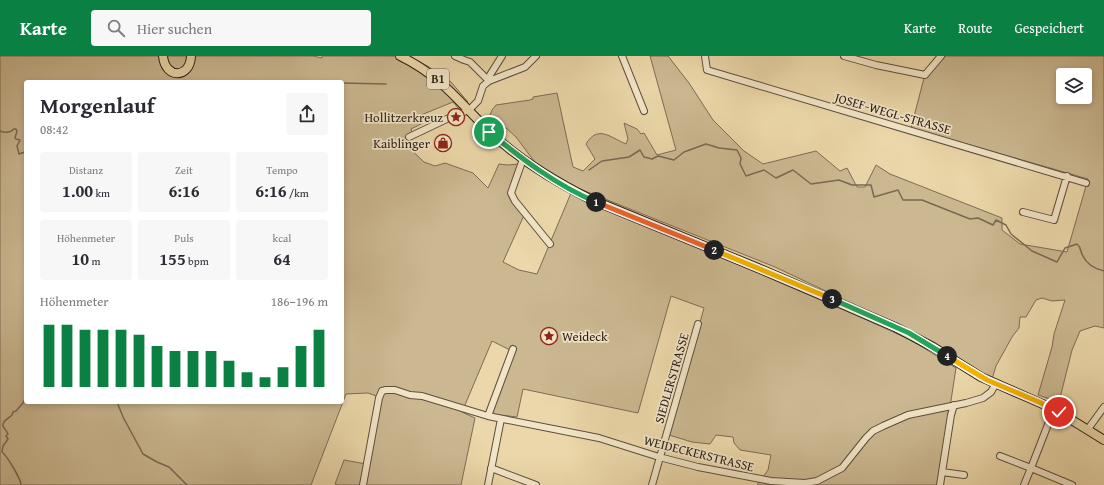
<!DOCTYPE html>
<html lang="de">
<head>
<meta charset="utf-8">
<style>
  body { margin:0; font-family:"Gentium Book Plus",serif; background:#f7f7f7; color:#2b2b33; height:100vh; display:flex; flex-direction:column; font-size:15px; white-space:nowrap }
  * { box-sizing:border-box; margin:0 }
  p { font-size:13px; color:#7c7c81 }
  .icon { flex:none; width:22px; height:22px; fill:none; stroke:currentColor; stroke-width:2; stroke-linecap:round; stroke-linejoin:round }
  .map { position:relative; flex:1; overflow:hidden }
  .sheet { position:absolute; left:24px; top:24px; width:320px; height:324px; display:flex; flex-direction:column; background:#fff; border-radius:4px; box-shadow:0 2px 6px #0003 }
  .sheet>* { flex:none }
  .buttons { position:absolute; left:1056px; top:12px; display:grid; gap:8px }
  .buttons a { display:grid; place-items:center; width:36px; height:36px; border-radius:4px; background:#fff; box-shadow:0 2px 6px #0003; font-size:20px }
  .pin { position:absolute; display:grid; place-items:center; width:34px; height:34px; color:#fff; margin:-17px; border:2px solid #fff; border-radius:50%; box-shadow:0 1px 4px #0007 }
  .km { position:absolute; width:20px; height:20px; margin:-10px; border-radius:50%; background:#222; color:#fff; font-size:11px; line-height:20px; text-align:center }
  .round { display:grid; place-items:center; flex:none; width:42px; height:42px; border-radius:4px; background:#f7f7f7 }
  .overview { display:flex; align-items:center; justify-content:space-between; height:68px; padding:0 16px }
  h1 { font-size:22px; font-weight:600; line-height:30px }
  .stats { display:grid; grid-template-columns:repeat(3,1fr); gap:6px; height:68px; padding:4px 16px }
  .stats div { display:grid; align-content:center; border-radius:4px; background:#f7f7f7; text-align:center }
  .stats b { font-size:17px; font-weight:600 }
  .stats small { font-size:11px; font-weight:400 }
  .stats p { font-size:11px }
  .chart { height:112px; padding:8px 16px }
  .chart p { display:flex; justify-content:space-between }
  .chart svg { width:100%; height:72px; margin-top:4px; stroke:#0b8043; stroke-width:6 }
  header { display:flex; align-items:center; gap:24px; box-sizing:border-box; height:56px; padding:0 20px; background:#0b8043; color:#fff }
  header strong { font-size:19px }
  nav { display:flex; gap:22px; margin-inline-start:auto; font-size:14px }
  .search { width:280px; height:36px; background:#f7f7f7; display:flex; align-items:center; gap:10px; box-sizing:border-box; padding:0 14px; border-radius:4px; color:#7c7c81; font-size:15px }
  .map>svg:first-child { display:block }
</style>
</head>
<body>
<header>
<strong>Karte</strong>
<div class="search"><svg class="icon" aria-label="search" viewBox="0 0 24 24"><circle cx="10" cy="10" r="6"/><path d="M15 15l6 6"/></svg>Hier suchen</div>
<nav><a>Karte</a><a>Route</a><a>Gespeichert</a></nav>
</header>
<div class="map">
<svg width="1104" height="429" viewBox="0 0 1104 429">
  <rect width="100%" height="100%" fill="#ebd7a9"/>
  <filter id="stains"><feTurbulence type="fractalNoise" baseFrequency=".005" numOctaves="4"/><feColorMatrix values="0 0 0 0 .2 0 0 0 0 .09 0 0 0 0 .02 0 0 0 .5 -.17"/></filter>
  <radialGradient id="worn" r=".72"><stop offset=".6" stop-color="#630" stop-opacity="0"/><stop offset="1" stop-color="#630" stop-opacity=".3"/></radialGradient>
  <!-- green -->
  <path fill="#cbb891" stroke="#7c6c56" fill-rule="evenodd" d="M0,0H313L322,2V0H409L429,11L451,26L468,46L461,51L459,56V53L453,46L421,59L423,67L411,73L412,76L402,85L424,106L435,110L445,107L473,117L488,132L499,108L508,109L519,108L510,134L525,157L503,206L519,214L537,218L571,137L583,144L778,224L911,284L956,312L938,429H757L768,414L771,399L740,394L734,387L733,381L716,379L710,388L692,386L669,379L704,252L671,240L638,357L523,333L517,361L491,358L510,294L492,285L462,356L475,362L461,429H339L335,428L344,404L366,408L379,341L368,337L346,338L311,429H0ZM26,26H342V346H26Z
    M650,0H668L689,27L713,64L744,95L763,108L816,95L840,115L847,112L857,131H865L876,109L890,118L1002,162V174L1020,188L1067,196L1088,123L911,72L924,22L944,0H1104V272L1095,270L1080,275L1072,294L1059,346L1038,339L1052,291L1054,278L1065,244L1052,245L1042,242L1036,244L1026,261H1020L1019,272L1012,281L996,310L992,323L925,282L775,211L575,131L537,109L516,81L506,72L497,68L493,65L490,59L492,54L496,49L530,44L533,43V41L557,37L573,111L583,115L595,103L586,88C598,68 611,82 626,88L628,83L624,67L637,73L641,78L644,77L657,99L676,94ZM1063,19H1085V41H1063Z"/>
  <g fill="none" stroke-linecap="round" stroke-linejoin="round">
    <!-- stream -->
    <path stroke="#786953" stroke-width="1.5" d="M342,27L386,28
      M0,75C5,77 10,77 14,73H16L17,75L15,82L16,83L20,84L17,90L19,98L25,96L26,98
      M589,114L602,105L629,101L640,94L644,101L652,103L658,100L674,104L684,96L706,88L719,92L737,94L741,102L740,108L746,120L764,114L776,122L793,114L811,128L839,124L852,129H871L874,141L898,134L903,144H922L970,163L978,162L993,169L996,164L1006,169L1011,178L1032,195L1057,206L1065,192L1077,188C1082,192 1080,196 1083,200C1087,209 1096,213 1104,215
      M117,346L123,361L143,398L157,406L169,411L187,429
      M21,429C21,423 7,400 2,396L3,390L8,383L6,380L8,378C7,376 6,374 4,372C0,366 8,363 12,359L13,356L16,355L23,347L26,341"/>
    <!-- minor casing -->
    <g stroke="#5c4e3e" stroke-width="8">
      <path id="minor" d="M455,0L464,4L470,6L489,25
        M622,0L644,55
        M705,0L707,14L1086,127
        M844,0L876,9L925,19L941,0
        M489,25L490,19L502,0
        M409,81L451,61L469,54L478,45L483,30L489,25L525,11L536,0
        M523,103L511,137L515,145L550,188
        M1023,156L1054,164L1067,120
        M1054,353L1031,412L1072,429
        M488,360L513,293
        M1088,373L1104,351
        M1000,400L1031,412L1024,429
        M491,412L536,429
        M942,416L964,419
        M363,429L379,342L382,335L386,334H395L410,339L422,340L488,360L599,382L659,401L698,411L771,425L805,427L817,425L842,412L866,382L873,375L883,370L908,359L966,347L983,342L991,336L995,329
        M488,429L501,363
        M652,429L698,268
        M940,429L951,359L954,349"/>
    </g>
    <!-- major casing -->
    <g stroke="#2c201b" stroke-width="10">
      <path id="major" d="M163,0C165,23 190,23 191,0
        M400,0C441,20 458,45 489,75C518,103 554,125 590,143L758,212L895,271L933,291L981,321L1054,353L1104,384"/>
    </g>
    <!-- minor -->
    <use href="#minor" stroke="#f2e5c7" stroke-width="6"/>
    <!-- major -->
    <use href="#major" stroke="#ebd7a9" stroke-width="8"/>
  </g>
  <g fill="none" stroke-linecap="round" stroke-linejoin="round">
    <!-- split-1 casing -->
    <g stroke="#fff" stroke-width="8">
      <path id="split-1" d="M489,76C522,103 556,129 596,146"/>
    </g>
    <!-- split-2 casing -->
    <g stroke="#fff" stroke-width="8">
      <path id="split-2" d="M596,146L714,194"/>
    </g>
    <!-- split-3 casing -->
    <g stroke="#fff" stroke-width="8">
      <path id="split-3" d="M714,194L832,243"/>
    </g>
    <!-- split-4 casing -->
    <g stroke="#fff" stroke-width="8">
      <path id="split-4" d="M832,243L909,277L947,300"/>
    </g>
    <!-- split-5 casing -->
    <g stroke="#fff" stroke-width="8">
      <path id="split-5" d="M947,300L987,324L1039,346L1059,356"/>
    </g>
    <!-- split-1 -->
    <use href="#split-1" stroke="#22a559" stroke-width="5"/>
    <!-- split-2 -->
    <use href="#split-2" stroke="#f0652b" stroke-width="5"/>
    <!-- split-3 -->
    <use href="#split-3" stroke="#f5b400" stroke-width="5"/>
    <!-- split-4 -->
    <use href="#split-4" stroke="#22a559" stroke-width="5"/>
    <!-- split-5 -->
    <use href="#split-5" stroke="#f5b400" stroke-width="5"/>
  </g>
  <!-- icons -->
  <defs>
    <g id="sight-ring" transform="scale(0.9)"><circle r="9.5" fill="#f2e5c7" stroke="#8f2418" stroke-width="1.5"/><path d="M0-6L1.8-2.2L6-1.7L2.9 1.2L3.7 5.4L0 3.3L-3.7 5.4L-2.9 1.2L-6-1.7L-1.8-2.2Z" fill="#8f2418"/></g>
    <g id="shop-ring" transform="scale(0.9)"><circle r="9.5" fill="#f2e5c7" stroke="#8f2418" stroke-width="1.5"/><path d="M-5-2.5h2.3a2.7 3.5 0 0 1 5.4 0H5L5.5 6h-11ZM-1.5-2.5h3a1.5 2.3 0 0 0-3 0Z" fill="#8f2418"/></g>
  </defs>
  <g fill-rule="evenodd">
    <use href="#sight-ring" x="456" y="61"/>
    <use href="#shop-ring" x="443" y="87"/>
    <use href="#sight-ring" x="549" y="280"/>
  </g>
  <g text-anchor="middle" stroke-width="3.5" stroke-linejoin="round" paint-order="stroke">
    <!-- shield labels -->
    <rect fill="#f2e5c7" stroke="#675b4f" stroke-width="1" x="427" y="13" width="22" height="20" rx="3"/>
    <g font-size="12" font-weight="bold" fill="#2c201b">
      <text x="438" y="27">B1</text>
    </g>
    <!-- street labels -->
    <g font-size="13" fill="#2c201b" stroke="#f2e5c7">
      <text transform="translate(893 57) rotate(16)" y="5">JOSEF-WEGL-STRASSE</text>
      <text transform="translate(671 322) rotate(-74)" y="5">SIEDLERSTRASSE</text>
      <text transform="translate(699 397) rotate(14)" y="5">WEIDECKERSTRASSE</text>
    </g>
    <!-- poi labels -->
    <g font-size="13" fill="#2c201b" stroke="#f2e5c7" text-anchor="end">
      <text x="443" y="66">Hollitzerkreuz</text>
      <text x="430" y="92">Kaiblinger</text>
      <text x="562" y="285" text-anchor="start">Weideck</text>
    </g>
  </g>
  <rect width="100%" height="100%" filter="url(#stains)"/>
  <rect width="100%" height="100%" fill="url(#worn)"/>
</svg>
<div class="buttons">
<a><svg class="icon" aria-label="layers" viewBox="0 0 24 24"><path d="M12 4l9 5-9 5-9-5zM3 14l9 5 9-5"/></svg></a>
</div>
<div class="pin" style="left:489px;top:76px;background:#1e9e55"><svg class="icon" aria-label="arrive" viewBox="0 0 24 24"><path d="M6 21V4h12l-3 4 3 4H6"/></svg></div>
<div class="pin" style="left:1059px;top:356px;background:#d93025"><svg class="icon" aria-label="check" viewBox="0 0 24 24"><path d="M5 12l5 5 9-10"/></svg></div>
<b class="km" style="left:596px;top:146px">1</b>
<b class="km" style="left:714px;top:194px">2</b>
<b class="km" style="left:832px;top:243px">3</b>
<b class="km" style="left:947px;top:300px">4</b>
<section class="sheet">
<div class="overview"><div><h1>Morgenlauf</h1><p>08:42</p></div><a class="round"><svg class="icon" aria-label="share" viewBox="0 0 24 24"><path d="M12 15V3M7 8l5-5 5 5M5 13v7h14v-7"/></svg></a></div>
<div class="stats">
<div><p>Distanz</p><b>1.00<small> km</small></b></div>
<div><p>Zeit</p><b>6:16</b></div>
<div><p>Tempo</p><b>6:16<small> /km</small></b></div>
</div>
<div class="stats">
<div><p>Höhenmeter</p><b>10<small> m</small></b></div>
<div><p>Puls</p><b>155<small> bpm</small></b></div>
<div><p>kcal</p><b>64</b></div>
</div>
<div class="chart"><p><span>Höhenmeter</span>186–196 m</p>
<svg viewBox="0 0 160 44" preserveAspectRatio="none"><path d="M5 44V6M15 44V6M25 44V9M35 44V9M45 44V9M55 44V12M65 44V19M75 44V22M85 44V22M95 44V22M105 44V28M115 44V35M125 44V38M135 44V32M145 44V19M155 44V9"/></svg>
</div>
</section>
</div>
</body>
</html>
